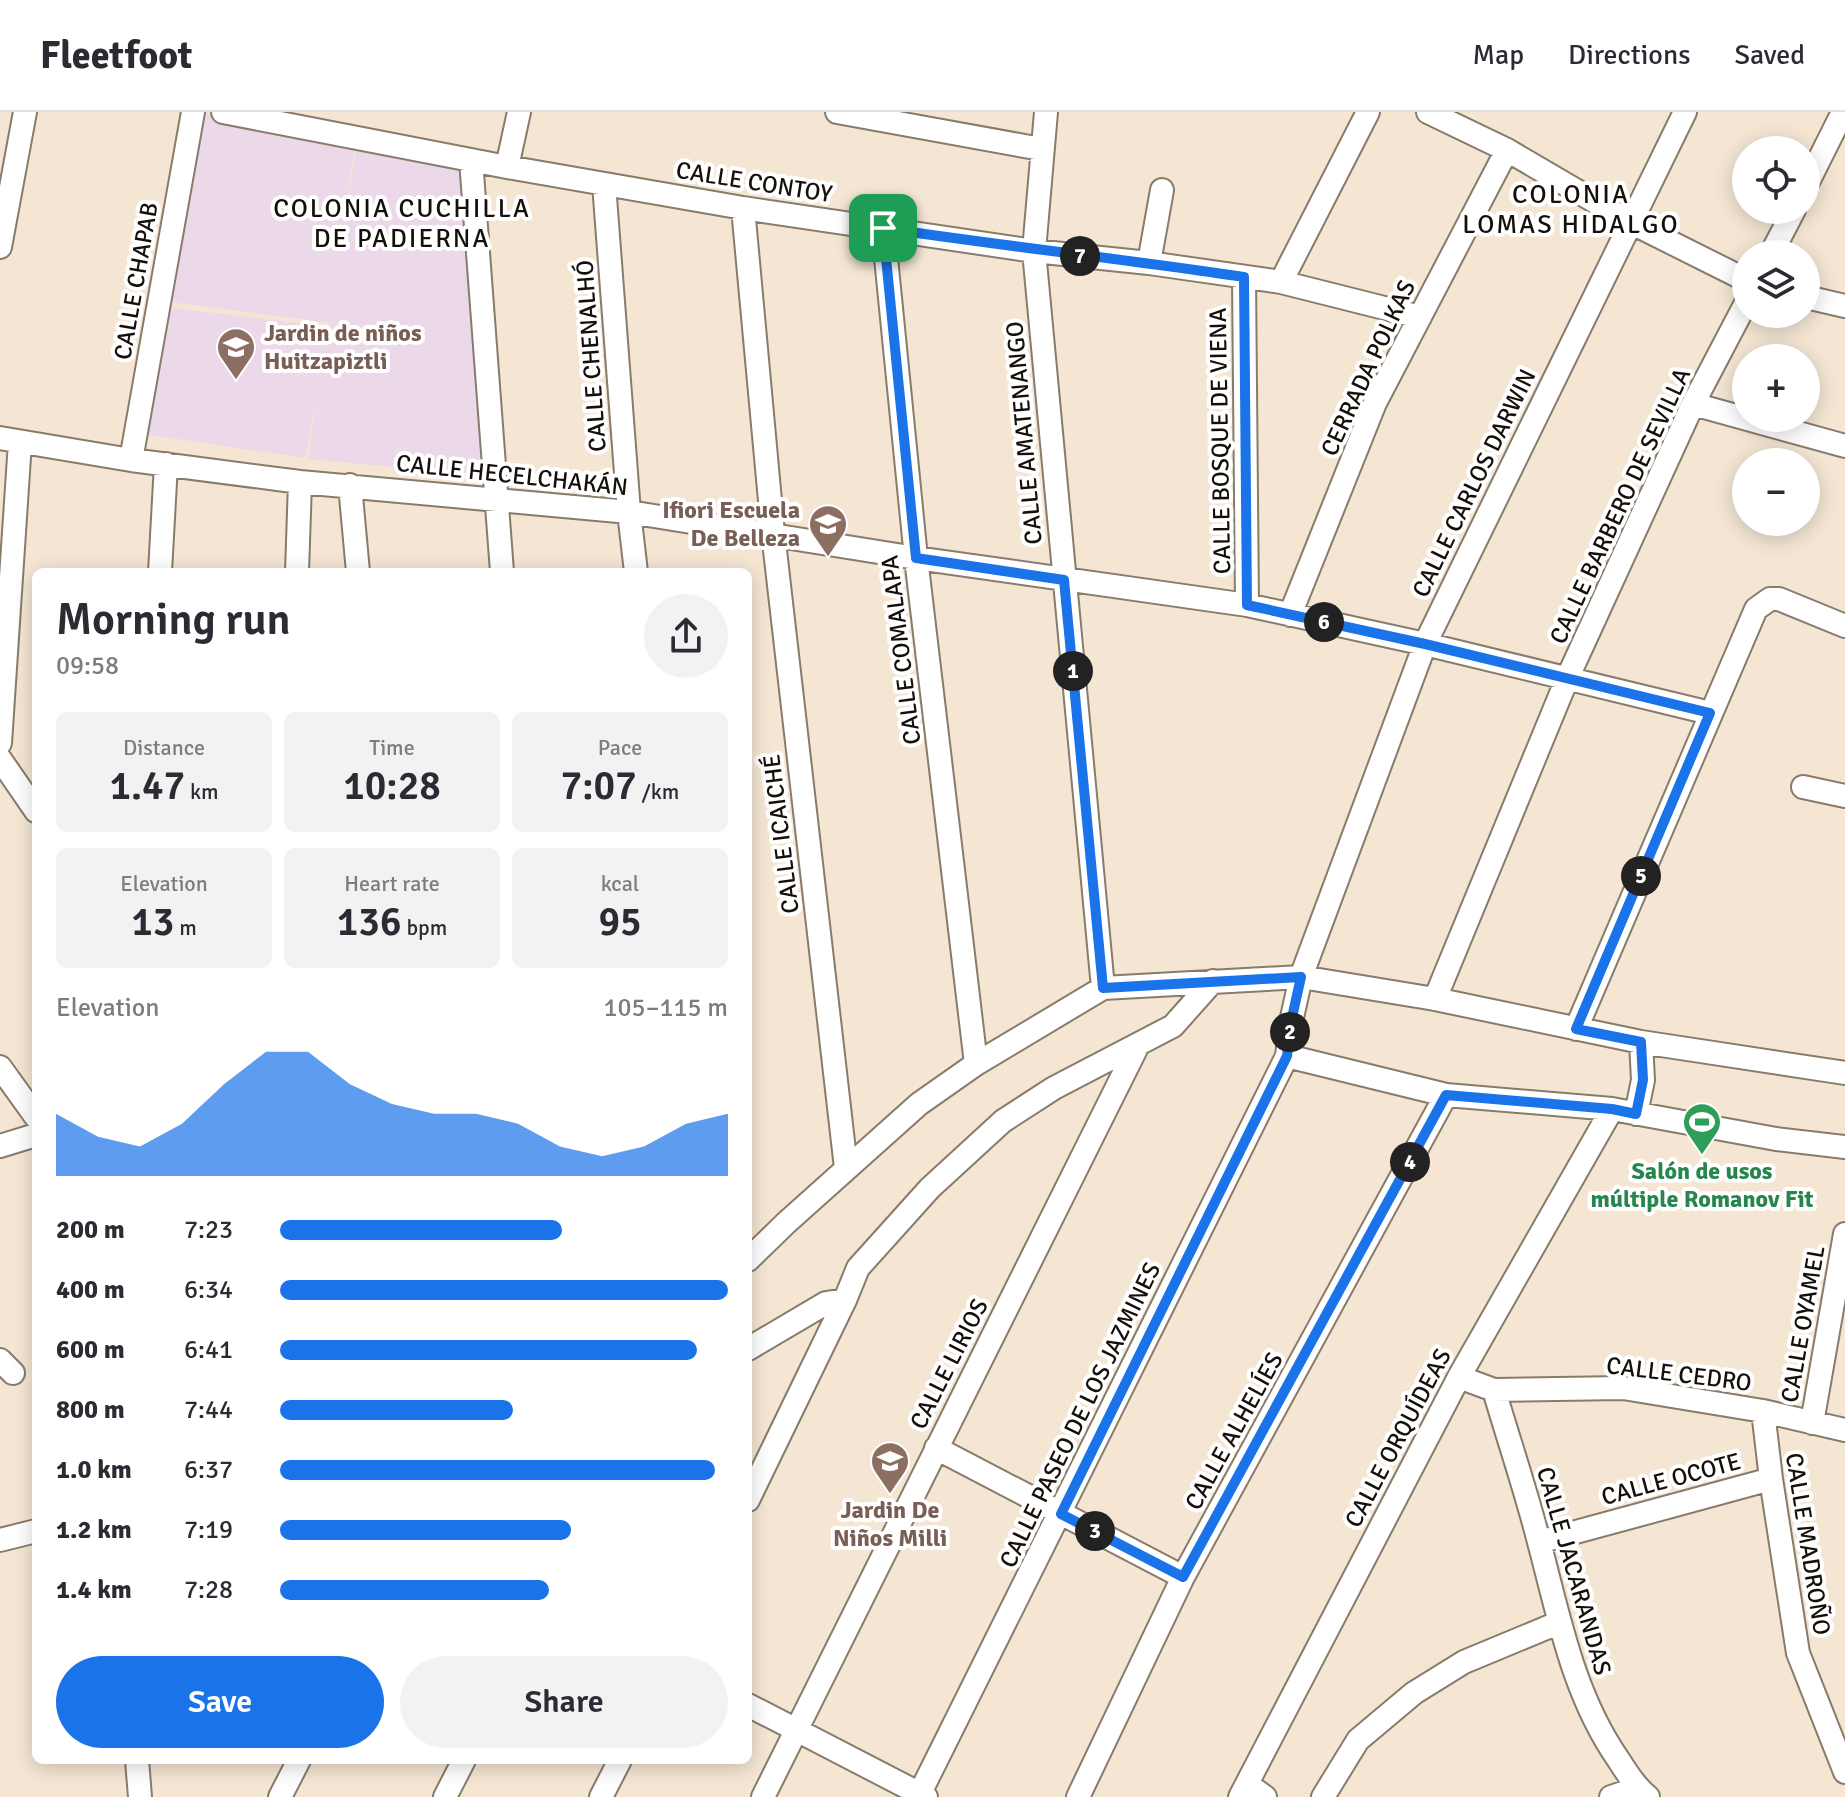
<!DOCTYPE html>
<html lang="en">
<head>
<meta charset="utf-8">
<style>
  body { margin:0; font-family:Signika,sans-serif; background:#f2f2f3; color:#2b2b33; height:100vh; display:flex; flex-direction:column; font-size:30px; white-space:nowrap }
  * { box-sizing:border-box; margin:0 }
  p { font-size:26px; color:#7c7c81 }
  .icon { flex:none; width:44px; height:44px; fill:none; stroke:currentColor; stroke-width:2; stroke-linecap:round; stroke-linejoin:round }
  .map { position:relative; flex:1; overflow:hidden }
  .details { position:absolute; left:32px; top:456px; width:720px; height:1196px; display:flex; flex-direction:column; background:#fff; border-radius:12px; box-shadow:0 4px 20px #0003 }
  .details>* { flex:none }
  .tools { position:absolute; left:1732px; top:24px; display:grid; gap:16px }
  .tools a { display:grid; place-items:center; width:88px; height:88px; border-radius:50%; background:#fff; box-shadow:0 4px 20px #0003; font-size:40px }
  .pin { position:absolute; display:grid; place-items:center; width:68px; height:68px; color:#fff; margin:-34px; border-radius:16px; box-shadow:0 4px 12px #0006 }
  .km { position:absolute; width:40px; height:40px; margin:-20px; border-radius:50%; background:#222; color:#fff; font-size:22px; line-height:40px; text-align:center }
  .round { display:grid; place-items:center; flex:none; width:84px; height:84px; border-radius:42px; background:#f2f2f3 }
  .headline { display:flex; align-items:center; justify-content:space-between; height:136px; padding:0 24px }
  h1 { font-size:44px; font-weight:600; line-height:60px }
  .stats { display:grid; grid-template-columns:repeat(3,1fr); gap:12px; height:136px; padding:8px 24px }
  .stats div { display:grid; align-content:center; border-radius:12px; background:#f2f2f3; text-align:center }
  .stats b { font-size:40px; font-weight:600 }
  .stats small { font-size:22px; font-weight:400 }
  .stats p { font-size:22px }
  .chart { height:224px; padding:16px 24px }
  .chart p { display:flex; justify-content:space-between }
  .chart svg { width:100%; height:144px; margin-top:8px; fill:#1a73e8; opacity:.7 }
  .action { display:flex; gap:16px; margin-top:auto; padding:16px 24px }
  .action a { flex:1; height:92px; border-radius:48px; background:#1a73e8; color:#fff; font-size:32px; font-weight:600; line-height:92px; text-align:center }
  .action a+a { background:#f2f2f3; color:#2b2b33 }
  ul { padding:0 24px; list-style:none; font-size:26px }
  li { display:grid; grid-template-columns:128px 96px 1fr; align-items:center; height:60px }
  li i { height:20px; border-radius:10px; background:#1a73e8 }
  header { display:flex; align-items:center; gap:48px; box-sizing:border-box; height:112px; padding:0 40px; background:#fff; border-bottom:2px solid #e1e1e2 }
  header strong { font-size:38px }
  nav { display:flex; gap:44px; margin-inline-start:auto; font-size:28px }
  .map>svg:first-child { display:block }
</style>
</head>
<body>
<header>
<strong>Fleetfoot</strong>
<nav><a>Map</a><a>Directions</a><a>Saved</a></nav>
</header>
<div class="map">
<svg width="1845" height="1685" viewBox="0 0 1845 1685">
  <rect width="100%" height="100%" fill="#f5e6d4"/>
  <!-- education -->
  <path fill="#ebd8e8" d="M200,0L356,22L344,114L358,23L478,39L489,364L308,347L317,285L305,346L144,322L165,195L329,215V211L170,190Z"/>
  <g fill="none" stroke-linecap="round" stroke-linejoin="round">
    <!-- minor casing -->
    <g stroke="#887b6b" stroke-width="26">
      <path id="minor" d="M223,0L507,55L743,96L1034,139L1149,151L1281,170L1420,205
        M837,0L1041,37
        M1046,0L1034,139L1103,876
        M1428,0L1507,38L1630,110L1746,168
        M471,48L502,460
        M507,55L519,0
        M604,72L629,400L636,460
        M1806,74L1843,0
        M743,96L773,421L846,1056
        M883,116L916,446L976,952
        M0,135L25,0
        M1771,142L1794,98
        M1149,151L1162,78
        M1244,165L1247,493
        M1281,170L1368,0
        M1806,185L1845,194
        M1693,292L1845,334
        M0,326L131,348L300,370L629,400L916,446L1247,493L1425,532L1710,601
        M131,348L193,0
        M350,373L358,460
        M160,460L166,352
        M297,460L300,370
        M1290,503L1375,291L1507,38
        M0,631L20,330
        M0,647L36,699
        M1803,675L1845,684
        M1435,887L1567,567L1693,292L1746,191
        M1576,917L1756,497L1770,487H1779L1845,514
        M1287,944L1446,983L1612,997L1776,1027L1845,1035
        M0,955L36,1005
        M1636,1002L1643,968L1641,930
        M0,1034L36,1023
        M748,1148L786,1111L919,992L976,952L1103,876L1301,865L1435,887L1641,930L1845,961
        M748,1237L826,1191L845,1188
        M0,1248L13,1261
        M1459,1265L1494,1278L1623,1276L1763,1299L1845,1318
        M1494,1278C1509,1329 1526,1379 1539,1430C1559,1505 1573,1582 1618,1647C1627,1661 1635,1674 1648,1685
        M1763,1299L1771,1367L1798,1541L1845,1660
        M1812,1311L1845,1122
        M936,1336L1183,1465
        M748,1388L845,1188L858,1156L930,1076L1003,1009L1054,976L1173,914L1213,869
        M0,1428L36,1419
        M1539,1430L1771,1367
        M748,1593L926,1685
        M137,1648L140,1685
        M1247,1672L1265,1685
        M280,1685L299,1648
        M445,1685L464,1648
        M601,1685L620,1648
        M763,1685L1138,933
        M918,1685L1287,944L1291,910L1301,865L1425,532L1685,0
        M1078,1685L1183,1465L1446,983
        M1240,1685L1459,1265L1612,997
        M1323,1685L1358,1628L1414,1581L1464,1550L1558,1511
        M1611,1685L1638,1676"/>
    </g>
    <!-- minor -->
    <use href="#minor" stroke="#fff" stroke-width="22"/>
  </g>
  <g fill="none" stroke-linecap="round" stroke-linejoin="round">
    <!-- route casing -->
    <g stroke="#fff" stroke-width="16">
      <path id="route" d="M883,116C1003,134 1124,147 1244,165L1247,493L1425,532L1710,601L1576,917L1641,930L1643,968L1636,1002L1612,997L1446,983L1183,1465L1061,1402L1287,944L1291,910L1301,865L1103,876L1064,468L916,446Z"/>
    </g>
    <!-- route -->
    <use href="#route" stroke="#1a73e8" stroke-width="10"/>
  </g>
  <!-- icons -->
  <defs>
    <g id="school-pin" transform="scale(2)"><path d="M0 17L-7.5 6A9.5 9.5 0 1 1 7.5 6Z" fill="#8d6e63" stroke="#fff"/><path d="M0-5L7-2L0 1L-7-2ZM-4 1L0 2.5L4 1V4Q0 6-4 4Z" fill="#fff"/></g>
    <g id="university-pin" transform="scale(2)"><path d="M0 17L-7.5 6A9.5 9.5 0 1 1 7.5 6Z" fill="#8d6e63" stroke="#fff"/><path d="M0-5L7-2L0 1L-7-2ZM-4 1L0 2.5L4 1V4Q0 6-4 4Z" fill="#fff"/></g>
    <g id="stadium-pin" transform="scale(2)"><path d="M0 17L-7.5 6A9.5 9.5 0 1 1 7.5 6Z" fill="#2e9e5b" stroke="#fff"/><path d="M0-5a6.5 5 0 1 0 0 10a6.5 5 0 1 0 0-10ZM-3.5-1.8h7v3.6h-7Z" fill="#fff"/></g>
  </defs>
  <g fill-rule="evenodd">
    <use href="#school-pin" x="236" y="235"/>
    <use href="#university-pin" x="828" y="412"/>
    <use href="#stadium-pin" x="1702" y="1010"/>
    <use href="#school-pin" x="890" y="1349"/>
  </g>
  <g text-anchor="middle" stroke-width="8" stroke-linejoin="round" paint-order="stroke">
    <!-- street labels -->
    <g font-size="24" fill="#140f09" stroke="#fff">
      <text transform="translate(754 70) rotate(9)" y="8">CALLE CONTOY</text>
      <text transform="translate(136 169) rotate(-80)" y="8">CALLE CHAPAB</text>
      <text transform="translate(591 244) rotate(-94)" y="8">CALLE CHENALHÓ</text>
      <text transform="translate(1368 256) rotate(-65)" y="8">CERRADA POLKAS</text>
      <text transform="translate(1024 321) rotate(-95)" y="8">CALLE AMATENANGO</text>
      <text transform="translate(1220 329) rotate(-91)" y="8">CALLE BOSQUE DE VIENA</text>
      <text transform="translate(512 363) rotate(6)" y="8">CALLE HECELCHAKÁN</text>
      <text transform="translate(1474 371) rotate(-64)" y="8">CALLE CARLOS DARWIN</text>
      <text transform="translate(1620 394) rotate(-65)" y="8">CALLE BARBERO DE SEVILLA</text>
      <text transform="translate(901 538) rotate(-97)" y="8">CALLE COMALAPA</text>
      <text transform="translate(781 722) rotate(-97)" y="8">CALLE ICAICHÉ</text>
      <text transform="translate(1803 1212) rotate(-80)" y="8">CALLE OYAMEL</text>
      <text transform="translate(949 1252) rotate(-63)" y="8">CALLE LIRIOS</text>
      <text transform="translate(1679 1262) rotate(7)" y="8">CALLE CEDRO</text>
      <text transform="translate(1080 1303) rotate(-64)" y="8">CALLE PASEO DE LOS JAZMINES</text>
      <text transform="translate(1234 1319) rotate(-61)" y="8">CALLE ALHELÍES</text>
      <text transform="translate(1398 1326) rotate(-62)" y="8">CALLE ORQUÍDEAS</text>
      <text transform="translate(1671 1367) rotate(-15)" y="8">CALLE OCOTE</text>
      <text transform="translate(1808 1432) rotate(81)" y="8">CALLE MADROÑO</text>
      <text transform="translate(1574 1459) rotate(74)" y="8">CALLE JACARANDAS</text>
    </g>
    <!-- education labels -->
    <g font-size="24" font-weight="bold" fill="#785e54" stroke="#fff" text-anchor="start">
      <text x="264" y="229">Jardin de niños<tspan x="264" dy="28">Huitzapiztli</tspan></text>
      <text x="800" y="406" text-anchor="end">Ifiori Escuela<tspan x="800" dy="28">De Belleza</tspan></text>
      <text x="890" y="1406" text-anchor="middle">Jardin De<tspan x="890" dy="28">Niños Milli</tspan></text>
    </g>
    <!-- leisure labels -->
    <g font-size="24" font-weight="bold" fill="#27864d" stroke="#fff">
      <text x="1702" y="1067">Salón de usos<tspan x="1702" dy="28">múltiple Romanov Fit</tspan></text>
    </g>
    <!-- neighbourhood labels -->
    <g font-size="26" letter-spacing="2" fill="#140f09" stroke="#fff">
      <text x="1571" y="91">COLONIA<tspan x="1571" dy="30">LOMAS HIDALGO</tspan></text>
      <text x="402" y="105">COLONIA CUCHILLA<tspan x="402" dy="30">DE PADIERNA</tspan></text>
    </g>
  </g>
</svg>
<div class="tools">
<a><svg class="icon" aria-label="locate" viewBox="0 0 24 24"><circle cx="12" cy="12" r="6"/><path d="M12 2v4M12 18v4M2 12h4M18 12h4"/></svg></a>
<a><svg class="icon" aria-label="layers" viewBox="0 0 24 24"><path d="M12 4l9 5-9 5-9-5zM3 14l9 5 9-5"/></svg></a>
<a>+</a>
<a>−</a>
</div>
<div class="pin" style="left:883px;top:116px;background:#1e9e55"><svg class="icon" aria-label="arrive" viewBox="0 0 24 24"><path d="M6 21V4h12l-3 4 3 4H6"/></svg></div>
<b class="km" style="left:1073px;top:559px">1</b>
<b class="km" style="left:1290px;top:920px">2</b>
<b class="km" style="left:1095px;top:1419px">3</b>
<b class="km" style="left:1410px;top:1050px">4</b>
<b class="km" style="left:1641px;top:764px">5</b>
<b class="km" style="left:1324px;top:510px">6</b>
<b class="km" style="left:1080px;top:144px">7</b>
<section class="details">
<div class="headline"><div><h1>Morning run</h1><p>09:58</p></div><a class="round"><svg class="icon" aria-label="share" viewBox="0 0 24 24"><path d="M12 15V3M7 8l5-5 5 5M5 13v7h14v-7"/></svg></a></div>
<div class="stats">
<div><p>Distance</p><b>1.47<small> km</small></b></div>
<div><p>Time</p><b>10:28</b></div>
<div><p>Pace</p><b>7:07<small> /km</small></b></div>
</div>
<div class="stats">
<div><p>Elevation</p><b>13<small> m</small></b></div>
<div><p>Heart rate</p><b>136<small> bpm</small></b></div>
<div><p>kcal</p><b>95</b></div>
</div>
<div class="chart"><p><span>Elevation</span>105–115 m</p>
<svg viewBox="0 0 160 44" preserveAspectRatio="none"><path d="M0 44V25L10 32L20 35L30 28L40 16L50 6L60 6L70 16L80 22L90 25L100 25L110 28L120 35L130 38L140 35L150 28L160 25V44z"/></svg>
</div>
<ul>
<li><b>200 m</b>7:23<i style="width:63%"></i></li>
<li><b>400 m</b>6:34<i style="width:100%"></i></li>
<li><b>600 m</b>6:41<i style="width:93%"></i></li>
<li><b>800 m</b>7:44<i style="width:52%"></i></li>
<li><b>1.0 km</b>6:37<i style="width:97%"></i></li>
<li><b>1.2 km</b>7:19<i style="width:65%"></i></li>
<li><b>1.4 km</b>7:28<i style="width:60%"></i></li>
</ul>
<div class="action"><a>Save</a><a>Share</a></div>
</section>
</div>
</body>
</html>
